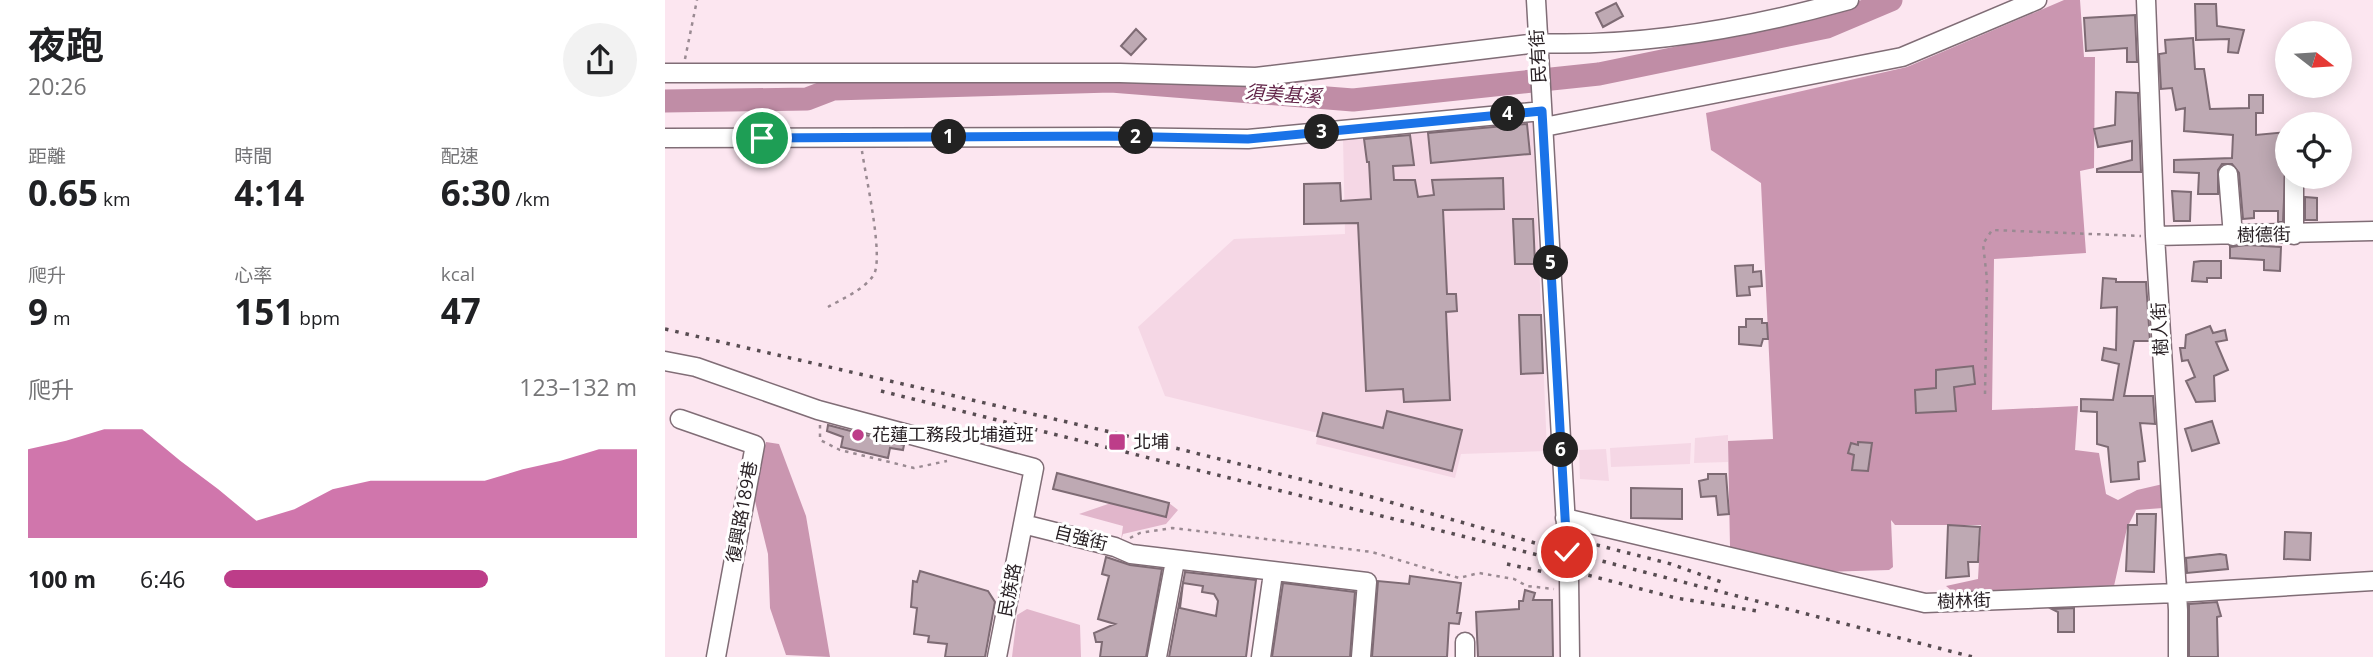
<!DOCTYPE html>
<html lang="zh-TW">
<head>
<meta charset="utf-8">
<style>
  body { margin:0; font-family:"Open Sans","Noto Sans TC",sans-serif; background:#f2f2f2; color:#202124; height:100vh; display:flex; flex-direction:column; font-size:26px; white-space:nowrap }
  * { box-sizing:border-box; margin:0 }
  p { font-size:23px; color:#757577 }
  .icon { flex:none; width:38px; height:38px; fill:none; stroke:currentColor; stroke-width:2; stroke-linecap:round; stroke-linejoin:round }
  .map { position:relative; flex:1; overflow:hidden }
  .side { display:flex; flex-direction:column; background:#fff; width:665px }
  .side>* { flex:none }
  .needle { width:46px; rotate:107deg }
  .controls { position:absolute; left:1610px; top:21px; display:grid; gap:14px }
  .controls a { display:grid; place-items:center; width:77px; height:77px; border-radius:50%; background:#fff; box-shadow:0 4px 18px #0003; font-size:35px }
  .pin { position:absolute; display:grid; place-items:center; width:60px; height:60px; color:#fff; margin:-30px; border:4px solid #fff; border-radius:50%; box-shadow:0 2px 7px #0007 }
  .km { position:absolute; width:35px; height:35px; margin:-18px; border-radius:50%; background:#222; color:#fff; font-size:19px; line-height:35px; text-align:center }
  .round { display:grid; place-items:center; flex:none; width:74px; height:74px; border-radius:37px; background:#f2f2f2 }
  .headline { display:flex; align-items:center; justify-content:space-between; height:119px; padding:0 28px }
  h1 { font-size:38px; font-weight:700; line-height:52px }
  .stats { display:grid; grid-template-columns:repeat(3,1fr); gap:10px; height:119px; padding:7px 28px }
  .stats div { display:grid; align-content:center }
  .stats b { font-size:35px; font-weight:700 }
  .stats small { font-size:19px; font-weight:400 }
  .stats p { font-size:19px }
  .chart { height:196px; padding:14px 28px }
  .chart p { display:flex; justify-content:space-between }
  .chart svg { width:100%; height:126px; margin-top:7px; fill:#bd3d89; opacity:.7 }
  ul { padding:0 28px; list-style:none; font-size:23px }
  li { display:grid; grid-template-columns:112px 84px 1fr; align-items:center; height:52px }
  li i { height:18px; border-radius:9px; background:#bd3d89 }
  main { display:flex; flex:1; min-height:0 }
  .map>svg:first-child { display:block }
</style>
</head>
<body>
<main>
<section class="side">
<div class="headline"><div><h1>夜跑</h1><p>20:26</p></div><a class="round"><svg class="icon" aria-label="share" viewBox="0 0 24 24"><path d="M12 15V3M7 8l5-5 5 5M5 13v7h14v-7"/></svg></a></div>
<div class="stats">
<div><p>距離</p><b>0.65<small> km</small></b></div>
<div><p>時間</p><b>4:14</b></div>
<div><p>配速</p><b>6:30<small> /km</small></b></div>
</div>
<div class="stats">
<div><p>爬升</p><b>9<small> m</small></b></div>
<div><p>心率</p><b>151<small> bpm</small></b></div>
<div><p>kcal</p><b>47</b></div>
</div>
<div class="chart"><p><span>爬升</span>123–132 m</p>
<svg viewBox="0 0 160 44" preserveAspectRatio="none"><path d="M0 44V13L10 10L20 6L30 6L40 17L50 27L60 38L70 34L80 27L90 24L100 24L110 24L120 24L130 20L140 17L150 13L160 13V44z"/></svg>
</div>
<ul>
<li><b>100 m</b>6:46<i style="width:64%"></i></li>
</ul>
</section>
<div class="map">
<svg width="1708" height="657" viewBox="0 0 1708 657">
  <rect width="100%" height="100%" fill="#fce6f0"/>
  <!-- built -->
  <path fill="#f5d7e5" d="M868,120L882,451L796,454L790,478L651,444L653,433L500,396L473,327L569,239L680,234L678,138Z
    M1063,435V462L1029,463L1030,438Z
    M1026,443L1025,464L946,467L945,448Z
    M941,449L944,481L915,479L914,450Z"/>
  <!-- green -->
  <path fill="#e1b6cb" d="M446,503L500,517L504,503L513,510L501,524L458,534L456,540L458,526L414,514Z
    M362,609L415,625L416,657H347L352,615Z"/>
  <!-- forest -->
  <path fill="#ca96b0" d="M1399,0H1415L1419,57H1430L1429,168L1415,171L1421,253L1329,259L1327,410L1413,406L1410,450L1434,453L1441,494L1453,500L1472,490L1498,484V508L1471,510L1462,528L1449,586L1292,595L1281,586L1313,579L1316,525H1230L1226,520L1228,567L1224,570L1157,572L1065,547L1063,441L1108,439L1096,183L1046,150L1041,113L1242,67Z
    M101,442L114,444L141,516L165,657L121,655L105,608L103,554L88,493Z"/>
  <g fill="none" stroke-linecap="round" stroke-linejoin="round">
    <!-- river -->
    <path stroke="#c08da6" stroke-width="23" d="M0,101L142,99L168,89L446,81L688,100L934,74L1162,27L1226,0"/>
  </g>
  <!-- building -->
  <path fill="#bea9b3" stroke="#7e6b74" stroke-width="2" fill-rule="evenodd" d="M951,3L958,16L938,27L931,13Z
    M1530,4H1551L1552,26L1579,30L1573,53L1563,52L1564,39L1531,40Z
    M1470,15L1472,62H1462V48L1421,51L1419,18Z
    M471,29L481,39L466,55L456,46Z
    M1528,38L1530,69H1539L1545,109L1584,108V95H1598V113H1591V135L1622,132L1618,222H1613V211H1589V218L1578,219L1574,173L1567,164H1557L1553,170V194H1533L1534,173L1509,172V160L1567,158L1568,135L1519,131L1520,108L1511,110L1507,88L1496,89L1494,54L1501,53L1500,40Z
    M1451,92L1473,93L1476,172H1432V169L1467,160V141L1433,147L1429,129L1450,125Z
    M862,124L865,154L766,163L763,133Z
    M745,135L749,165L728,166L729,180H750L753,197L769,195L767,180L838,178L839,209L778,210L782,294H791L792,311L781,312L785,400L739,402L738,389L701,391L693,223L639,224V184L675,183L676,201L706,199L704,162H702L699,139Z
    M1507,191L1526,192L1525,221H1509Z
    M1640,197L1652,198V220H1640Z
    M848,219H868L870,264H850Z
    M1582,245L1616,247L1615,271L1599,270V260L1565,258V247Z
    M1536,261H1556V278H1542V282L1527,281L1529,262Z
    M1088,265V272L1096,271L1097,286L1084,287L1085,295L1072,296L1070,266Z
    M1438,278L1451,279V282H1481L1485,341H1469L1459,396H1488L1490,424L1475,423L1480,461L1473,462L1474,479L1446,482L1443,447L1432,444V412L1416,411V399L1448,400L1454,364L1437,360L1439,348L1451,350L1452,307L1436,308Z
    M854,315H876L878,373L856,374Z
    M1081,319H1097V323H1102L1103,339H1098L1096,346L1074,344V327H1081Z
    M1545,326L1548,333L1560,330L1562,340L1551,342L1563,370L1549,376L1550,401L1531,402L1521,381L1530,377L1523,360L1517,361L1515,348H1520L1521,335Z
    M1308,366L1310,384L1289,387L1291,411L1251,413L1250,390L1271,388V370Z
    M722,411L797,430L787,471L652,436L658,413L718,428Z
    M1547,421L1554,443L1527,451L1520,429Z
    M163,425L239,445L238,450L225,448L223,458L176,447L178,437L162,431Z
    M1193,442L1207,443L1203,471L1187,470L1189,455L1183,453L1186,443L1193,445Z
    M392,473L504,503L501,517L388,489Z
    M1043,474H1061L1064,514L1053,515L1051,496L1036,497L1034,481L1043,479Z
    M966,488L1017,489V519L966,518Z
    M1472,514H1491L1489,572L1461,571L1463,525H1472Z
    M1283,525L1315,527L1313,562H1303L1304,576L1281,578Z
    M1620,532L1646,533L1645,560L1619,559Z
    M1555,554L1561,555L1563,569L1522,573L1521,558Z
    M441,557L465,565L497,569L481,657H435L437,642H431L429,633L450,624L433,619L444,576L437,574Z
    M255,571L323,591L330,602L320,657H280L282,644L263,642L264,636L249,634L252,608L246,607L248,581L252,582Z
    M520,572L591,580L581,657H504ZM518,583L538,586L537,592L549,594L553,601L551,616L515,608Z
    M745,576L796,583L792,613H796L794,624L784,623L782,657H707L713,581L744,584Z
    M618,583L690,592L685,657H607Z
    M860,590L870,593L868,600H887L888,657H813L811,612L854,609V601H858Z
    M1552,602L1556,616L1552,617L1553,657H1524V604Z
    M1409,608V632H1393V612L1387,609Z"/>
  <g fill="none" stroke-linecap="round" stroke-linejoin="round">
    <!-- minor casing -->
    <g stroke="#806d76" stroke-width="21">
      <path id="minor" d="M871,0L904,578L905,657
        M1481,0L1490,236L1513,610V657
        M0,73H455L591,77L872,43C977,47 1084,28 1184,0
        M879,127L1237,57L1372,0
        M0,138L445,137L583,139L877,111
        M1563,174L1568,236
        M1629,235V177
        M1490,236L1708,231
        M0,361L31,367L153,410L369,468L332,657
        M15,419L90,445L51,657
        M900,518L1260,603L1511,593L1708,581
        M358,524L450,547L466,554L702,582L696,657
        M492,657L510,561
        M596,657L608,573
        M800,657V642"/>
    </g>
    <!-- path -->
    <path stroke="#9a8a92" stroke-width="2.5" stroke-dasharray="3.5 5" stroke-linecap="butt" d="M20,59L32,0
      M163,307C177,299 198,290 208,276C220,260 200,174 197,151
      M1320,394L1322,279L1318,244L1327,230L1476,236
      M155,425V440L175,450L249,468L282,461
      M465,538L475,533L507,528L584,537L707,552L794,578L814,573L849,579L862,586L889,589"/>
    <!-- minor -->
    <use href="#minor" stroke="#fff" stroke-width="18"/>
    <!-- rail -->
    <path stroke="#574c51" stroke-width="3.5" stroke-dasharray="3.5 7" stroke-linecap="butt" d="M0,329L454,434L707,497L902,552L1308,657
      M216,391L905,563
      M901,537L1006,564L1062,584
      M842,564L912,579
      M903,570L1011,598L1092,611"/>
  </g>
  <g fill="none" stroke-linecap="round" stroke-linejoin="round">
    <!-- route casing -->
    <g stroke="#fff" stroke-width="14">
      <path id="route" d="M97,138L444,136L583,139L877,111L902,552"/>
    </g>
    <!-- route -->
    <use href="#route" stroke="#1a73e8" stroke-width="9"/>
  </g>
  <!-- markers -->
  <g fill="#bd3d89" stroke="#fff" stroke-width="2.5">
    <circle cx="193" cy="435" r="7"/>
    <rect x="443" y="433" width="18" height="18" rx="3.5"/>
  </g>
  <g text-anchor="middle" stroke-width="6" stroke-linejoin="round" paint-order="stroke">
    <!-- street labels -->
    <g font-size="18" fill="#271f23" stroke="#fff">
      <text transform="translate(873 56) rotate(-93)" y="6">民有街</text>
      <text transform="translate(1599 235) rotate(-1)" y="6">樹德街</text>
      <text transform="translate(1495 329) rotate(-93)" y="6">樹人街</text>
      <text transform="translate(77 512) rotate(-80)" y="6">復興路189巷</text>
      <text transform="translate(416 538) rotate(14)" y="6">自強街</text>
      <text transform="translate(345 590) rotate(-79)" y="6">民族路</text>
      <text transform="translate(1299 601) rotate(-2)" y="6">樹林街</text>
    </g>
    <!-- poi labels -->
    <g font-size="18" fill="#271f23" stroke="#fff" text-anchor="start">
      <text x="207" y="441">花蓮工務段北埔道班</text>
      <text x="468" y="448">北埔</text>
    </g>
    <!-- water labels -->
    <g font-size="19" font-style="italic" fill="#622448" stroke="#fff">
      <text transform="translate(618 94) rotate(4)" y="7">須美基溪</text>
    </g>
  </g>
</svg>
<div class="controls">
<a><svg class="needle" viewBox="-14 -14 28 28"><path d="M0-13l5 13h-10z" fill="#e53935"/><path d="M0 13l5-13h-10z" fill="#757577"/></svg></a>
<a><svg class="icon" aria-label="locate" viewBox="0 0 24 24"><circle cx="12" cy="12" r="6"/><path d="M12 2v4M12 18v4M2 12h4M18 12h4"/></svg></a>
</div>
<div class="pin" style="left:97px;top:138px;background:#1e9e55"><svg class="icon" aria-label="arrive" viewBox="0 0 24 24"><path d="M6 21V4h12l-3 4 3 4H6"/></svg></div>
<div class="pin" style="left:902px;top:552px;background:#d93025"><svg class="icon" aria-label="check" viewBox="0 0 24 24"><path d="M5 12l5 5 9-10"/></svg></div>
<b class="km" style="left:284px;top:137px">1</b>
<b class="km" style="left:471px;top:137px">2</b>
<b class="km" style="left:657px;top:132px">3</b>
<b class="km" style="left:843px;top:114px">4</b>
<b class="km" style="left:886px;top:263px">5</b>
<b class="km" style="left:896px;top:450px">6</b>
</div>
</main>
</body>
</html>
